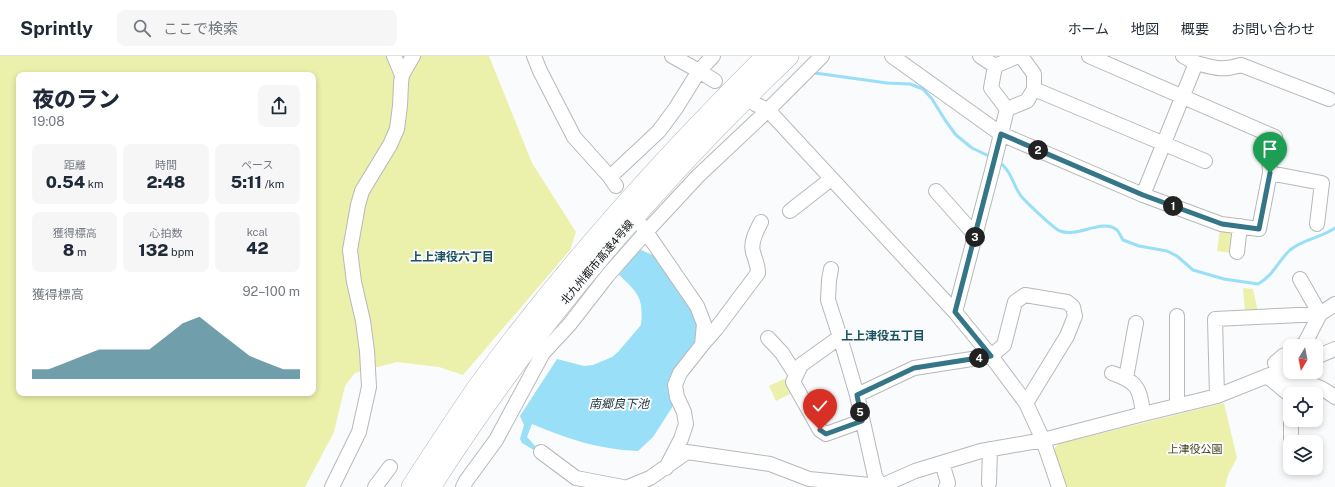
<!DOCTYPE html>
<html lang="ja">
<head>
<meta charset="utf-8">
<style>
  body { margin:0; font-family:"Public Sans","Noto Sans JP",sans-serif; background:#f6f6f7; color:#1f2937; height:100vh; display:flex; flex-direction:column; font-size:15px; white-space:nowrap }
  * { box-sizing:border-box; margin:0 }
  p { font-size:13px; color:#747a83 }
  .icon { flex:none; width:22px; height:22px; fill:none; stroke:currentColor; stroke-width:2; stroke-linecap:round; stroke-linejoin:round }
  .map { position:relative; flex:1; overflow:hidden }
  .drawer { position:absolute; left:16px; top:16px; width:300px; height:324px; display:flex; flex-direction:column; background:#fff; border-radius:8px; box-shadow:0 2px 6px #0003 }
  .drawer>* { flex:none }
  .needle { width:26px; rotate:190deg }
  .buttons { position:absolute; left:1283px; top:283px; display:grid; gap:8px }
  .buttons a { display:grid; place-items:center; width:40px; height:40px; border-radius:8px; background:#fff; box-shadow:0 2px 6px #0003; font-size:20px }
  .pin { position:absolute; display:grid; place-items:center; width:34px; height:34px; color:#fff; margin:-41px -17px; border-radius:50% 50% 50% 0; rotate:-45deg; box-shadow:0 0 4px #0007 }
  .pin .icon { rotate:45deg }
  .km { position:absolute; width:20px; height:20px; margin:-10px; border-radius:50%; background:#222; color:#fff; font-size:11px; line-height:20px; text-align:center }
  .round { display:grid; place-items:center; flex:none; width:42px; height:42px; border-radius:8px; background:#f6f6f7 }
  .headline { display:flex; align-items:center; justify-content:space-between; height:68px; padding:0 16px }
  h1 { font-size:22px; font-weight:800; line-height:30px }
  .figures { display:grid; grid-template-columns:repeat(3,1fr); gap:6px; height:68px; padding:4px 16px }
  .figures div { display:grid; align-content:center; border-radius:8px; background:#f6f6f7; text-align:center }
  .figures b { font-size:17px; font-weight:800 }
  .figures small { font-size:11px; font-weight:400 }
  .figures p { font-size:11px }
  .chart { height:112px; padding:8px 16px }
  .chart p { display:flex; justify-content:space-between }
  .chart svg { width:100%; height:72px; margin-top:4px; fill:#347688; opacity:.7 }
  header { display:flex; align-items:center; gap:24px; box-sizing:border-box; height:56px; padding:0 20px; background:#fff; border-bottom:1px solid #e0e1e3 }
  header strong { font-size:19px }
  nav { display:flex; gap:22px; margin-inline-start:auto; font-size:14px }
  .search { width:280px; height:36px; background:#f6f6f7; display:flex; align-items:center; gap:10px; box-sizing:border-box; padding:0 14px; border-radius:8px; color:#747a83; font-size:15px }
  .map>svg:first-child { display:block }
</style>
</head>
<body>
<header>
<strong>Sprintly</strong>
<div class="search"><svg class="icon" aria-label="search" viewBox="0 0 24 24"><circle cx="10" cy="10" r="6"/><path d="M15 15l6 6"/></svg>ここで検索</div>
<nav><a>ホーム</a><a>地図</a><a>概要</a><a>お問い合わせ</a></nav>
</header>
<div class="map">
<svg width="1335" height="431" viewBox="0 0 1335 431">
  <rect width="100%" height="100%" fill="#fafbfc"/>
  <!-- green -->
  <path fill="#ebf1aa" fill-rule="evenodd" d="M0,0H489L532,107L576,176L570,194L463,319L439,311L397,306L355,317L345,330L334,376L305,431H0ZM19,19H313V337H19Z
    M1220,172L1235,174L1231,197L1217,195Z
    M1243,232L1253,233L1258,256H1245Z
    M784,323L792,337L776,345L769,330Z
    M1224,347L1237,402L1228,419L1225,431H1065L1052,395L1058,388Z"/>
  <!-- water -->
  <path fill="#98dff7" d="M639,193L657,201L695,255L700,284L673,350L653,381L638,395C596,393 569,383 532,368L527,381L536,391L534,394L522,387L520,383L524,369L520,360L557,303L584,310L593,309L612,301L618,296L641,269C644,241 637,236 619,219Z"/>
  <g fill="none" stroke-linecap="round" stroke-linejoin="round">
    <!-- stream -->
    <path stroke="#98dff7" stroke-width="3" d="M815,17L887,27L910,28L923,33L932,43L945,64L956,79L972,92L991,101
      M999,106C1011,114 1013,129 1021,140C1025,145 1054,173 1060,175C1078,182 1102,162 1117,174C1119,176 1121,181 1123,184L1139,190L1167,195L1177,200L1193,214L1224,223L1258,228C1273,220 1278,205 1290,194C1303,183 1321,182 1335,172"/>
    <!-- minor casing -->
    <g stroke="#b7b8b9" stroke-width="16">
      <path id="minor" d="M394,0L402,19
        M534,0L540,15L574,81L610,121L616,130
        M672,0L699,15L715,25
        M892,0L1001,78L1143,139L1221,168L1259,173L1270,117L1269,99L1275,81L1089,0
        M980,0L995,10
        M1196,7C1215,12 1221,15 1241,9L1329,43
        M995,10L991,32L1007,53L1027,45L1034,33V18L1021,0
        M995,10L1018,0
        M1034,33L1205,105
        M755,48L768,54L955,256L991,300L1026,347L1043,384L1059,431
        M1270,117L1322,127L1317,168
        M610,121L659,75L676,52L699,15L713,0
        M936,135L976,180
        M1143,139L1196,7L1183,0
        M790,155L831,123
        M642,170L697,250L704,268L702,289L680,317L675,329L677,341L684,356L686,368L681,383L666,412
        M1237,196L1240,170
        M831,213L829,224L828,244L840,281
        M1300,223L1320,258L1305,287L1301,290
        M955,256L993,111L1007,53
        M1177,260V350
        M768,282L782,297L796,319
        M702,289L716,273L758,217C758,208 755,204 753,196C750,186 757,174 761,166
        M1290,297L1283,300L1275,307C1284,326 1295,324 1313,329C1321,331 1328,336 1335,341
        M1316,301L1335,293
        M1112,317C1137,326 1140,331 1143,358
        M1267,320L1290,339
        M1126,322L1136,267
        M857,339L914,312L991,300L1004,289L1015,246L1025,239L1067,246L1073,251L1075,260L1067,280L1026,347
        M1217,340L1215,263L1320,258L1335,248
        M862,365L826,378L820,374L793,326L801,309L840,281L857,339L875,420L880,430
        M1291,386V364
        M541,396L576,422L623,431
        M942,407L948,427L946,431
        M989,427L990,393
        M332,431L359,376L369,331L367,295L363,265L354,226L350,194L358,149L362,135L390,89L397,73L400,50L401,27L402,19L413,0
        M375,431L390,411
        M463,431L466,425L496,384L543,297L569,269L608,219L646,176L698,120L768,54L822,0
        M628,431L650,422L687,396L770,408L809,423L880,430
        M879,431L915,415L981,395L1043,384L1143,358L1197,345L1217,340L1290,311"/>
    </g>
    <!-- highway casing -->
    <g stroke="#b7b8b9" stroke-width="22">
      <path id="highway" d="M412,431C434,397 456,363 479,330C565,212 663,103 767,0
        M430,431C530,274 653,129 788,0"/>
    </g>
    <!-- minor -->
    <use href="#minor" stroke="#fff" stroke-width="14"/>
    <!-- highway -->
    <use href="#highway" stroke="#fff" stroke-width="21"/>
  </g>
  <g fill="none" stroke-linecap="round" stroke-linejoin="round">
    <!-- route casing -->
    <g stroke="#fff" stroke-width="8">
      <path id="route" d="M820,374L826,378L862,365L857,339L914,312L991,300L955,256L1001,78L1143,139L1222,168L1259,173L1270,117"/>
    </g>
    <!-- route -->
    <use href="#route" stroke="#347688" stroke-width="5"/>
  </g>
  <g text-anchor="middle" stroke-width="4" stroke-linejoin="round" paint-order="stroke">
    <!-- street labels -->
    <g font-size="11" fill="#131414" stroke="#fafbfc">
      <text transform="translate(597 206) rotate(-50)" y="4">北九州都市高速4号線</text>
    </g>
    <!-- park labels -->
    <g font-size="11" fill="#3f4115" stroke="#fafbfc">
      <text x="1195" y="397">上津役公園</text>
    </g>
    <!-- neighbourhood labels -->
    <g font-size="12" font-weight="bold" fill="#1d5361" stroke="#fafbfc">
      <text x="452" y="205">上上津役六丁目</text>
      <text x="883" y="284">上上津役五丁目</text>
    </g>
    <!-- water labels -->
    <g font-size="12" font-style="italic" fill="#213840" stroke="#fafbfc">
      <text x="619" y="352">南郷良下池</text>
    </g>
  </g>
</svg>
<div class="buttons">
<a><svg class="needle" viewBox="-14 -14 28 28"><path d="M0-13l5 13h-10z" fill="#e53935"/><path d="M0 13l5-13h-10z" fill="#747a83"/></svg></a>
<a><svg class="icon" aria-label="locate" viewBox="0 0 24 24"><circle cx="12" cy="12" r="6"/><path d="M12 2v4M12 18v4M2 12h4M18 12h4"/></svg></a>
<a><svg class="icon" aria-label="layers" viewBox="0 0 24 24"><path d="M12 4l9 5-9 5-9-5zM3 14l9 5 9-5"/></svg></a>
</div>
<div class="pin" style="left:1270px;top:117px;background:#1e9e55"><svg class="icon" aria-label="arrive" viewBox="0 0 24 24"><path d="M6 21V4h12l-3 4 3 4H6"/></svg></div>
<div class="pin" style="left:820px;top:374px;background:#d93025"><svg class="icon" aria-label="check" viewBox="0 0 24 24"><path d="M5 12l5 5 9-10"/></svg></div>
<b class="km" style="left:1173px;top:150px">1</b>
<b class="km" style="left:1038px;top:94px">2</b>
<b class="km" style="left:975px;top:181px">3</b>
<b class="km" style="left:979px;top:302px">4</b>
<b class="km" style="left:860px;top:356px">5</b>
<section class="drawer">
<div class="headline"><div><h1>夜のラン</h1><p>19:08</p></div><a class="round"><svg class="icon" aria-label="share" viewBox="0 0 24 24"><path d="M12 15V3M7 8l5-5 5 5M5 13v7h14v-7"/></svg></a></div>
<div class="figures">
<div><p>距離</p><b>0.54<small> km</small></b></div>
<div><p>時間</p><b>2:48</b></div>
<div><p>ペース</p><b>5:11<small> /km</small></b></div>
</div>
<div class="figures">
<div><p>獲得標高</p><b>8<small> m</small></b></div>
<div><p>心拍数</p><b>132<small> bpm</small></b></div>
<div><p>kcal</p><b>42</b></div>
</div>
<div class="chart"><p><span>獲得標高</span>92–100 m</p>
<svg viewBox="0 0 160 44" preserveAspectRatio="none"><path d="M0 44V38L10 38L20 34L30 30L40 26L50 26L60 26L70 26L80 18L90 10L100 6L110 14L120 22L130 30L140 34L150 38L160 38V44z"/></svg>
</div>
</section>
</div>
</body>
</html>
